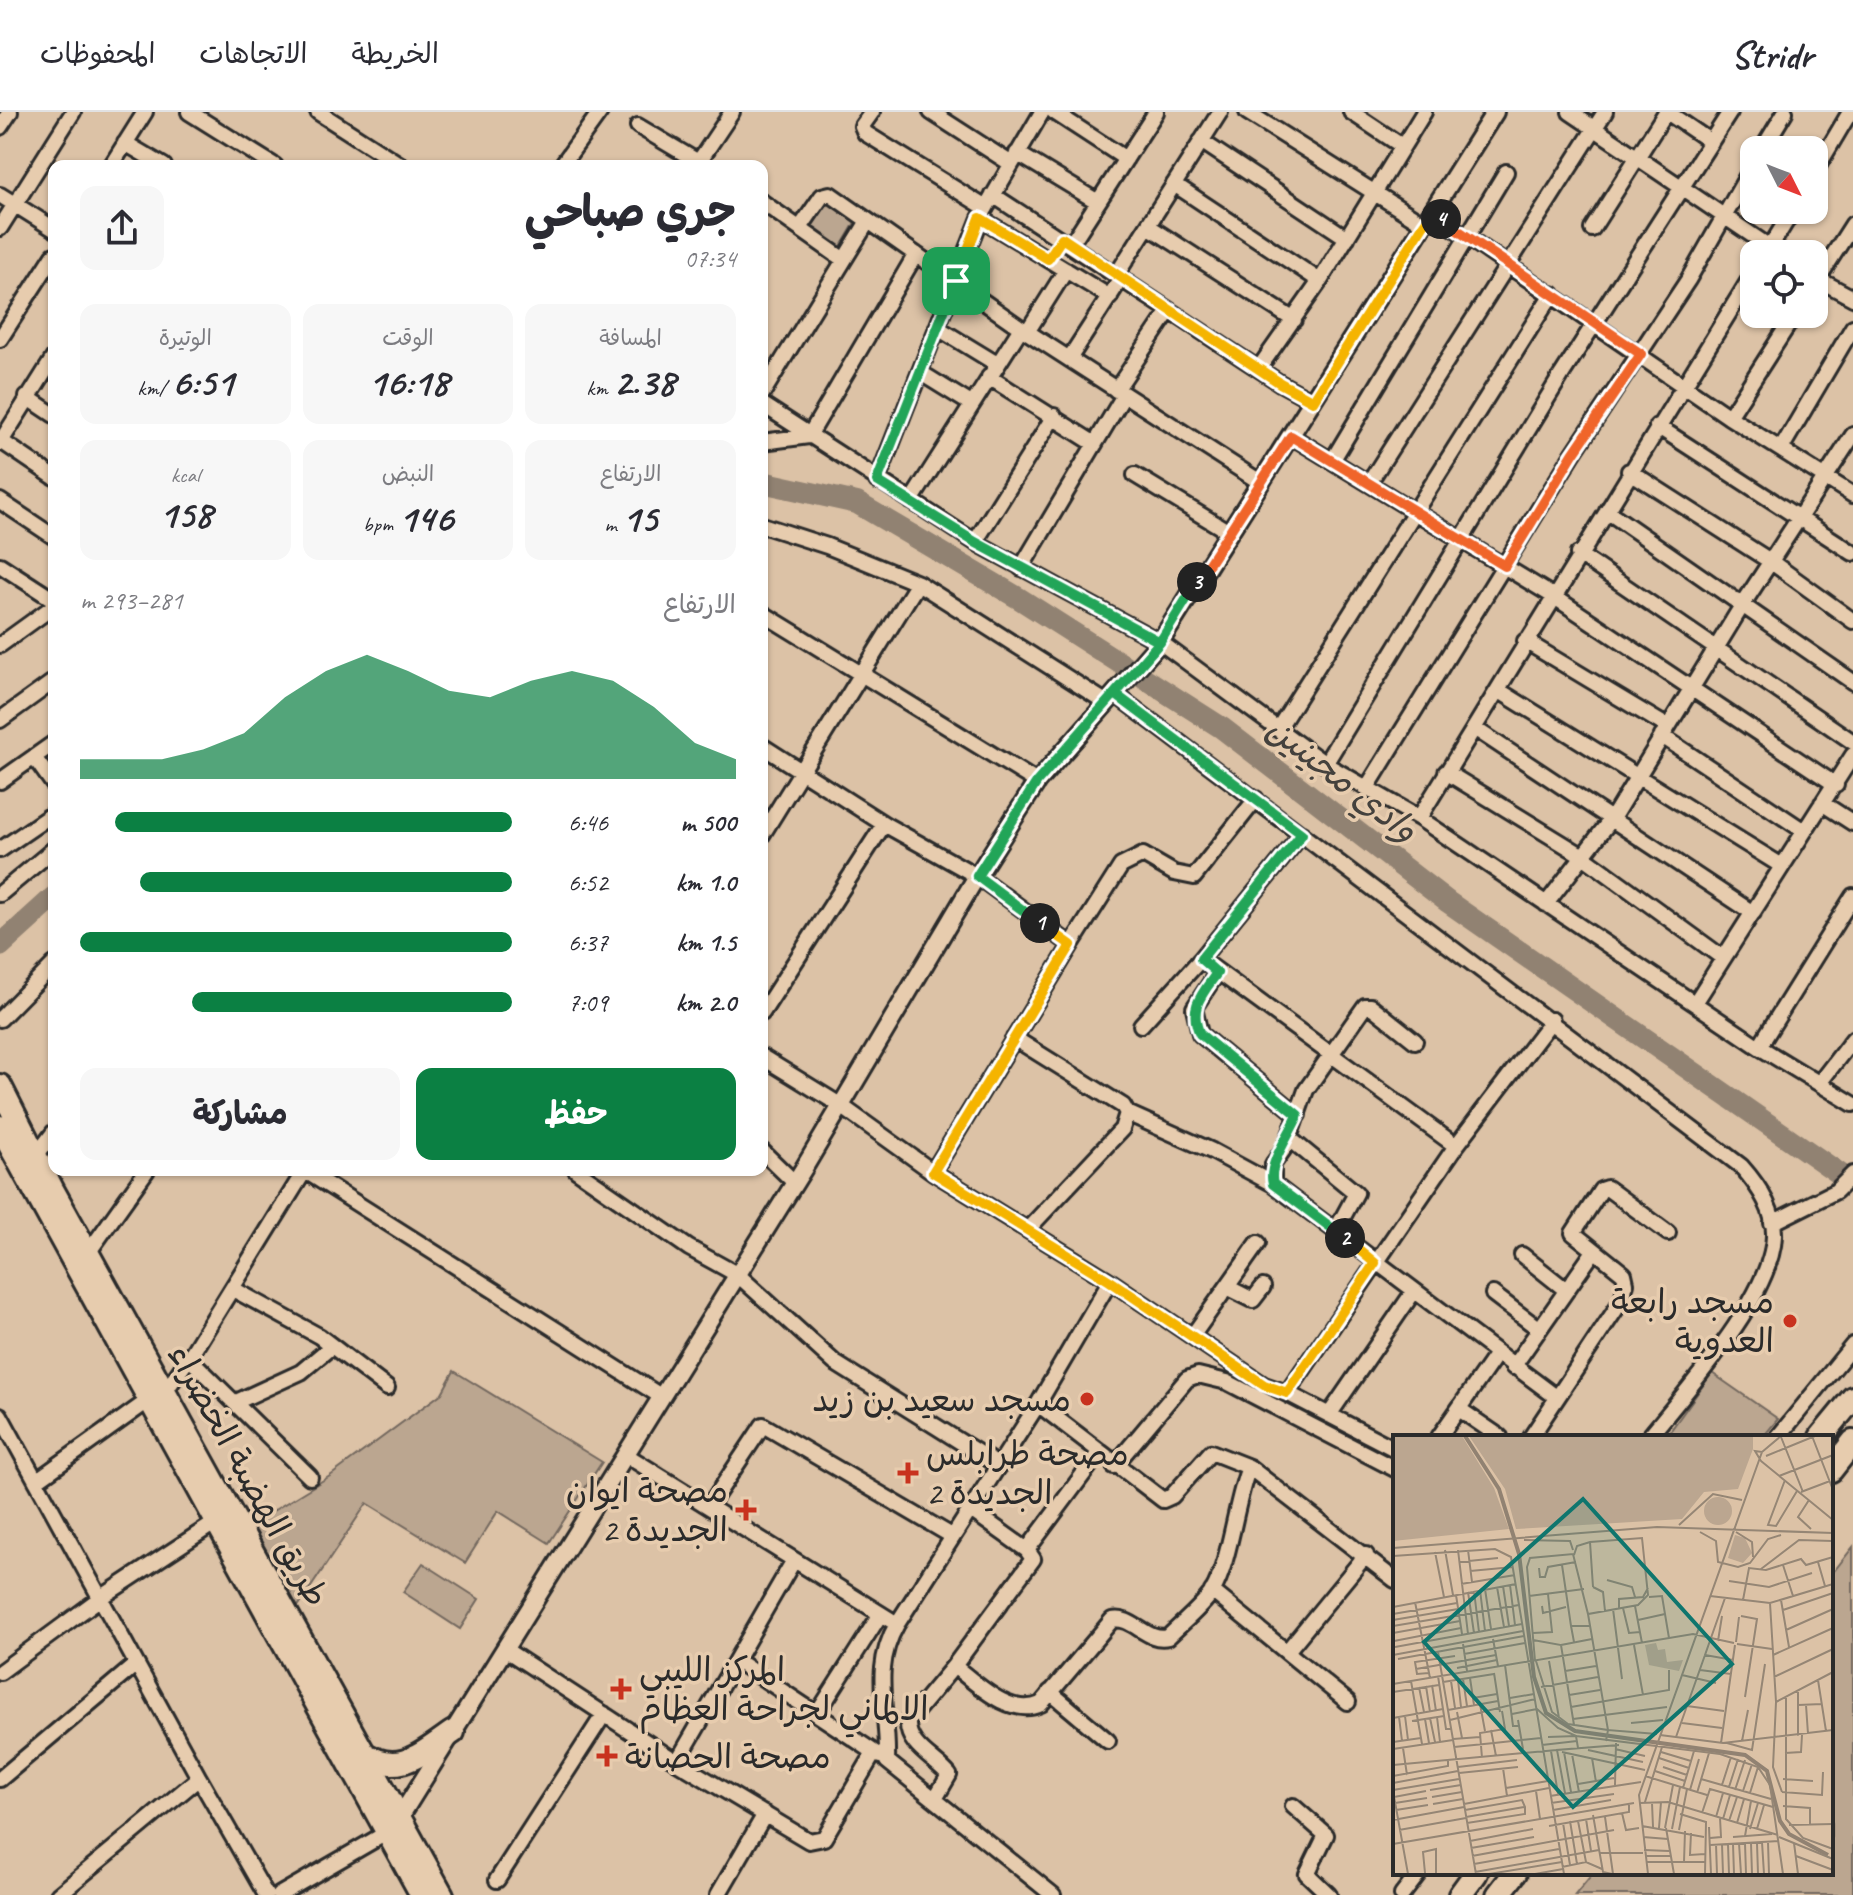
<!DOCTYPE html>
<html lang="ar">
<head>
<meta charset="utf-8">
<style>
  body { margin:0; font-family:Caveat,"Playpen Sans Arabic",sans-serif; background:#f7f7f7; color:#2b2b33; direction:rtl; height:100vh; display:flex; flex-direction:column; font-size:30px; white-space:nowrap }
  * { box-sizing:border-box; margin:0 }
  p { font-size:26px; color:#7c7c81 }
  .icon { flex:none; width:44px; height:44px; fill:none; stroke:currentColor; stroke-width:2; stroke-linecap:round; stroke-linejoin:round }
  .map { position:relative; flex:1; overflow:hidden; direction:ltr }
  .sheet { position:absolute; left:48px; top:48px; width:720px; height:1016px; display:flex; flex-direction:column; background:#fff; border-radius:16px; box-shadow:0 2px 6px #0004; direction:rtl }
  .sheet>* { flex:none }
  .needle { width:52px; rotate:132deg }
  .tools { position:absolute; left:1740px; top:24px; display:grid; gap:16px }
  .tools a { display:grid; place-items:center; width:88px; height:88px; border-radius:16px; background:#fff; box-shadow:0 2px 6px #0004; font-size:40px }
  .pin { position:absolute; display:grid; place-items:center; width:68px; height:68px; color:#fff; margin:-34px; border-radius:16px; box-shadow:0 4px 12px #0006 }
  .km { position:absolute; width:40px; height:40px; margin:-20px; border-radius:50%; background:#222; color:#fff; font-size:22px; line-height:40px; text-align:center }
  .round { display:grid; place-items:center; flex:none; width:84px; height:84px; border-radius:16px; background:#f7f7f7 }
  .head { display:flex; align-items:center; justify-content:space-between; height:136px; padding:0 32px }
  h1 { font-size:44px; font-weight:700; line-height:60px }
  .stats { display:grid; grid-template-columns:repeat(3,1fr); gap:12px; height:136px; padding:8px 32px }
  .stats div { display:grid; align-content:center; border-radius:16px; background:#f7f7f7; text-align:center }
  .stats b { font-size:40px; font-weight:700 }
  .stats small { font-size:22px; font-weight:400 }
  .stats p { font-size:22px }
  .chart { height:224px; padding:16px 32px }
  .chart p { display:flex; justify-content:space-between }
  .chart svg { width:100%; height:144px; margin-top:8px; fill:#0b8043; opacity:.7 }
  .action { display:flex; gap:16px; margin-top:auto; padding:16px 32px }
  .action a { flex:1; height:92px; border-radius:16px; background:#0b8043; color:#fff; font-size:32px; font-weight:700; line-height:92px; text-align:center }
  .action a+a { background:#f7f7f7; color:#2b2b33 }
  ul { padding:0 32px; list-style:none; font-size:26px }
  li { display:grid; grid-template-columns:128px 96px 1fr; align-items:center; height:60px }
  li i { height:20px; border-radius:10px; background:#0b8043 }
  header { display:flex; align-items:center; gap:48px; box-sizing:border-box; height:112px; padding:0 40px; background:#fff; border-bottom:2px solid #e1e1e2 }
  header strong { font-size:38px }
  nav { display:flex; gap:44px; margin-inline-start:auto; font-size:28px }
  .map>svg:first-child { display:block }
</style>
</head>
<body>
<header>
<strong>Stridr</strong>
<nav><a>الخريطة</a><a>الاتجاهات</a><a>المحفوظات</a></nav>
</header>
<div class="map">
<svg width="1853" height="1783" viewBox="0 0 1853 1783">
  <rect width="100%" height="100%" fill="#dcc2a6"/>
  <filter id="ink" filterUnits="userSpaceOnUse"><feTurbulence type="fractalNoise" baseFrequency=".0125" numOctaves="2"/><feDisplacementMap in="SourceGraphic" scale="16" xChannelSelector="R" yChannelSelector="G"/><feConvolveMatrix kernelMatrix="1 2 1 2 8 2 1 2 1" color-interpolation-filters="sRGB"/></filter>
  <g filter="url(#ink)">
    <!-- green -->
    <path fill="#bba690" stroke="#73685e" stroke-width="2" d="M828,89L856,109L840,136L811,116Z
      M454,1259L602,1350L549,1431L498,1399L465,1451L367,1391L295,1499L250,1413L330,1364L442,1281Z
      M1712,1261L1778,1307L1763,1325H1666Z
      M1853,1435V1783H1575L1593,1761H1831V1463Z
      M423,1451L479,1487L460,1517L403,1480Z"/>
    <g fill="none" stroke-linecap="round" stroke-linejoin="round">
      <!-- river -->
      <path stroke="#918272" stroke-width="22" d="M762,370L857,391L1020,487L1222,616L1448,790L1853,1071
        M0,834L54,785"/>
      <!-- minor casing -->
      <g stroke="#2b2b2b" stroke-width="20">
        <path id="minor" d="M189,0L275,54
          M318,0L402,54
          M872,0L862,14L865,21L986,96
          M931,0L1010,51
          M1054,0L1126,47
          M1247,0L1424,112
          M1351,0L1402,34
          M1570,0L1780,142
          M1667,0L1711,30
          M638,14L705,54
          M0,15L10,0
          M1201,29L1347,126
          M125,31L164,54
          M1762,38L1785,0
          M1017,41L1098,90
          M111,54L145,0
          M561,54L600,0
          M696,54L732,0
          M1814,61L1850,0
          M1174,72L1320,169
          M0,83L54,117
          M993,83L1280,271L1313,289
          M762,90L844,148
          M1432,101L1729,305L1853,383
          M980,106L1110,185
          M1148,114L1294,208
          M0,116L73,0
          M800,116L822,84L830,82L1021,216L1260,370
          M1592,117L1666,0
          M1071,132L1156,0
          M1766,142L1793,98
          M1117,162L1220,0
          M1814,165L1853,186
          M1814,173L1853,112
          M938,216L997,252
          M1027,220L1066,158
          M0,227L54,143
          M1069,247L1122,165
          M1259,256L1320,169L1424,0
          M921,261L971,292
          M989,265L1095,332
          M1116,278L1169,199
          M762,282L868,109
          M27,285L54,303
          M762,292L975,430L1160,530L1325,652L1419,706L1759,935L1853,992
          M1729,305L1795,202
          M1657,314L1853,441
          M809,324L916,142
          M1291,324L1553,484L1836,673
          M1,329L54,365
          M762,330L809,324
          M0,331L54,245
          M1781,337L1853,215
          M1332,349L1506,60
          M1629,359L1770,449L1853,509
          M1135,363L1229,420
          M877,369L980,106L1042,0
          M1369,371L1605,0
          M0,389L54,425
          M911,389L1021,216
          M1607,399L1853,570
          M762,413L827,434L918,471L1107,591
          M975,430L1054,304
          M1578,442L1853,630
          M0,453L54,488
          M1021,456L1124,283
          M762,501L1037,670
          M1525,529L1668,615
          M0,533L54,494
          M1498,578L1782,754
          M1115,582L1741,1054C1758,1073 1775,1097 1774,1124C1772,1184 1686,1279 1649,1325
          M0,608L54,569
          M1474,616L1753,801
          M1278,617L1552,182
          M1662,624L1804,719
          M762,634L884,712L977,764L1071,833L1121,754L1143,743L1174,761L1194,765L1256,687
          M34,645L54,673
          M1325,652L1562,262L1730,0
          M1446,660L1583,744L1723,846
          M0,669L54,631
          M1368,674L1573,342L1688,168L1754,52
          M1822,691L1853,711
          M1419,706L1754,160
          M1302,722L1201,847L1456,1034
          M762,723L918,471
          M0,738L54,701
          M0,782L54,737
          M1546,792L1613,705L1743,492L1853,323
          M1217,861L1194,896L1200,922L1298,1003
          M1695,891L1853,643
          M762,901L884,712
          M0,907L54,852
          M1141,913L1201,847
          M1014,926L1123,994L1127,1001L1122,1017L1028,1117
          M1759,935L1853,784
          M762,945L840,993L933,1060L1110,1169
          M1820,970L1853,927
          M1127,1001L1212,1039L1273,1072L1556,1285
          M1289,1026L1356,1081L1336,1118
          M762,1039L795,1071
          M35,1045L54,1020
          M304,1058L662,1285
          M305,1058L189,1246L310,1365
          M576,1058L689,1136L738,1163L835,1251L999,1354
          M933,1060L1071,833
          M1273,1072V1052L1286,1034L1306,978L1365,894H1371L1415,929
          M1772,1111L1836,1079L1853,1062
          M88,1141L147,1058
          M1522,1143L1566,1178
          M1227,1175L1253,1188L1263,1175
          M233,1177L319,1224L387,1276
          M1493,1182L1539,1217
          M1193,1223L1258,1131
          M1513,1255L1594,1139
          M164,1281L189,1246
          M1287,1281L1456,1034L1552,908
          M236,1290L301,1260L332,1234
          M1038,1292L1163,1388L1172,1384L1211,1340L1249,1355L1395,1468
          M1459,1297L1500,1325
          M0,1303L199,1666
          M1329,1303L1414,1179
          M1439,1325L1496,1243
          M1531,1325L1622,1188L1626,1171L1624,1162L1573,1121L1601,1078L1607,1076L1668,1121
          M1778,1325L1853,1233
          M626,1343L897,1512
          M1114,1354L1187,1267L1198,1263L1227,1270L1395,1357
          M36,1369L149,1288
          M710,1393L763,1313L952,1424
          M1027,1438L1099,1341
          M1212,1479L1348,1590
          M506,1538L677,1650L809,1729L824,1726L874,1641
          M1288,1538L1366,1443
          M737,1549L880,1644
          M954,1554C977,1572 1010,1606 1041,1592L1112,1508C1132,1503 1147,1531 1168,1525C1182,1511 1201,1496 1212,1480C1230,1451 1235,1391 1249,1355
          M0,1560L99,1487L216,1410
          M1050,1580L1108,1629
          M817,1602L880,1503
          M677,1650L794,1448
          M0,1667L135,1553
          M935,1687L949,1663C935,1646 906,1634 908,1609L954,1554L1033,1447L1027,1438L971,1398
          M1293,1694L1326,1723L1307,1762L1329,1783
          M497,1768L604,1602
          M58,1783L199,1666L266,1783
          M279,1783L388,1720
          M718,1783L765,1702
          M1053,1783L887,1649C889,1598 870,1559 897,1512L1038,1292L1110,1169L1264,1273L1287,1281L1395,1337
          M1402,1783L1419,1761"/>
      </g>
      <!-- tertiary casing -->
      <g stroke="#2b2b2b" stroke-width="22">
        <path id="tertiary" d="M395,1713L804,1056L977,764L1037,670L1160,530L1495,0"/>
      </g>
      <!-- primary casing -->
      <g stroke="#2b2b2b" stroke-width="28">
        <path id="primary" d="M0,974L52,1077L442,1783
          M0,1015L422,1783
          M362,1640C398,1666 422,1641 453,1620"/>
      </g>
      <!-- trunk casing -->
      <g stroke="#2b2b2b" stroke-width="28">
        <path id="trunk" d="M1821,1325L1853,1286
          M1831,1358L1853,1330
          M1460,1783L1476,1761
          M1498,1783L1515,1761"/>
      </g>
      <!-- minor -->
      <use href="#minor" stroke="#e7ccae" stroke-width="14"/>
      <!-- tertiary -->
      <use href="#tertiary" stroke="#e7ccae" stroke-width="16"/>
      <!-- primary -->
      <use href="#primary" stroke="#e7ccae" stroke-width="22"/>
      <!-- trunk -->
      <use href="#trunk" stroke="#e7ccae" stroke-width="22"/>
    </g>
  </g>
  <g fill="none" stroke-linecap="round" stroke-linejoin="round" filter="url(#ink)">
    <!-- split-1 casing -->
    <g stroke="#fff" stroke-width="16">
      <path id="split-1" d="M956,169L877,369L975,430L1160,530L1037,670L977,764L1040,811"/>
    </g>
    <!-- split-2 casing -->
    <g stroke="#fff" stroke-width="16">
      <path id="split-2" d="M1040,811L1071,833L933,1060L1110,1169L1264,1273L1287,1281L1375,1151L1345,1126"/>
    </g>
    <!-- split-3 casing -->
    <g stroke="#fff" stroke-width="16">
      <path id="split-3" d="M1197,470L1160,530L1115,582L1302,722L1201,847L1217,861C1202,882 1188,896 1200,922L1298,1003C1290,1023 1267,1052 1273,1072L1345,1126"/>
    </g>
    <!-- split-4 casing -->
    <g stroke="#fff" stroke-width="16">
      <path id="split-4" d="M1197,470L1291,324L1505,454L1573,342L1641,242L1441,107"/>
    </g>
    <!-- split-5 casing -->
    <g stroke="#fff" stroke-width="16">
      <path id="split-5" d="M956,169L980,106L1048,147L1062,126L1280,271L1313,289L1424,112L1432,101L1441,107"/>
    </g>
    <!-- split-1 -->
    <use href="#split-1" stroke="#22a559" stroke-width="10"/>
    <!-- split-2 -->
    <use href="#split-2" stroke="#f5b400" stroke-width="10"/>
    <!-- split-3 -->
    <use href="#split-3" stroke="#22a559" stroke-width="10"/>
    <!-- split-4 -->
    <use href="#split-4" stroke="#f0652b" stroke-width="10"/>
    <!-- split-5 -->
    <use href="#split-5" stroke="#f5b400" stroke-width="10"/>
  </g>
  <!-- markers -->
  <g fill="#c8321e" stroke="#e7ccae" stroke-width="3">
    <circle cx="1790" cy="1209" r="8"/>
    <circle cx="1087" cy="1287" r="8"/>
    <path d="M904 1349h8v8h8v8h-8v8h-8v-8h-8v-8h8z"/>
    <path d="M742 1386h8v8h8v8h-8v8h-8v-8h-8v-8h8z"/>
    <path d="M617 1565h8v8h8v8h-8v8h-8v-8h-8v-8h8z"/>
    <path d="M603 1632h8v8h8v8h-8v8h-8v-8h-8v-8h8z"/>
  </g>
  <g text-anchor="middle" stroke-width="7" stroke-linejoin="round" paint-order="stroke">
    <!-- poi labels -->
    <g font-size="34" fill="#2b2b2b" stroke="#e7ccae" text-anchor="end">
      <text x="1774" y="1201">مسجد رابعة<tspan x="1774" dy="39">العدوية</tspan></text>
      <text x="1071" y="1299">مسجد سعيد بن زيد</text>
      <text x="926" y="1353" text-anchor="start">مصحة طرابلس<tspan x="926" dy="39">الجديدة 2</tspan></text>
      <text x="728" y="1390">مصحة ايوان<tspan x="728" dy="39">الجديدة 2</tspan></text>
      <text x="639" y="1569" text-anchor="start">المركز الليبي<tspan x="639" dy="39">الالماني لجراحة العظام</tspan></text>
      <text x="625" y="1656" text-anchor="start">مصحة الحصانة</text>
    </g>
    <!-- street labels -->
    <g font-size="34" fill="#2b2b2b" stroke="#e7ccae">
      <text transform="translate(249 1363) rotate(61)" y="12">طريق الهضبة الخضراء</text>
    </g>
    <!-- water labels -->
    <g font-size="36" font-style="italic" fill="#44413d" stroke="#e7ccae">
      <text transform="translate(1343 666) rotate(38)" y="13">وادي مجينين</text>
    </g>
  </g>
  <!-- overview -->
  <g transform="translate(1393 1323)">
    <rect width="440" height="440" fill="#dcc2a6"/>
    <path d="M0,1H69L101,53L116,94L0,106ZM76,1H360V14L345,54L311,57L289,84L123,94L112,54ZM311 76a14 14 0 1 1 28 0a14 14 0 1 1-28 0ZM342,100L352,103L359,118L350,128L335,123ZM263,208L265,215L272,214L274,227L290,225L286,236L256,230L252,210Z" fill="#bba690"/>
    <path fill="none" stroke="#918272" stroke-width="4" d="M72,1L106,54L126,119L141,242L153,278L182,296L352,320L374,336L387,386L396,399L435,420"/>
    <path fill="none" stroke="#958675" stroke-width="2" d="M419,1L440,55M388,2L410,57M373,21L422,1M368,26L440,85M368,26L362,16L369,17L388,1M386,41L440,20M392,45L375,90L383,91L404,56M408,57L437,46M416,65L405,82L418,94M286,90L320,59L349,65M307,97L323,106L325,127L345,132L357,128L375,104L388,100M343,97L359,107L360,122M131,105L177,106L180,115M197,107L200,152M0,113L264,92L440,98M52,115L60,160M65,115L75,199M75,115L79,147M42,117L51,162M0,121L102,114L118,122L171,439M66,127L105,123M425,127L432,151M169,130L178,191M390,130L400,161M146,133L147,142H152L155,132L183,127M368,134L406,105L440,106M77,136L120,132M214,145L239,152L242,162M336,146L376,152L419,138M68,149L122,140M117,150L122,190M110,151L116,191M104,152L111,192M200,152L210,157L212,176M92,154L98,194M87,155L92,196M81,156L86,197M75,157L81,198M63,160L69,199M136,161L191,154M317,161L377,168L440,149M256,162L269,161L276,203M332,163L312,220L340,225M350,165L356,133L373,135L408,124L413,130L440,122M388,165L396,212M22,167L37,243M377,168L383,267L380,332L389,357M149,171L150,178L173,172M242,171L249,208M0,172L123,149M226,173V164L250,162L255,153M230,173L236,198L247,197M220,174L229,244M390,175L440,158M0,179L64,168M348,181L364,184L352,262M0,185L65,174M245,185L272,179M0,191L126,170M393,195L440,174M0,198L67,186M140,198L159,197L155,159M100,204L105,231M140,205L168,210L181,290M1,206L68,193M325,206L329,181M181,207L178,191H197M343,207L346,182M70,209L74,236M344,209L379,214M168,210L199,204M241,210L250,260M2,212L129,189M45,217L83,439M71,219L132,208M0,220L130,196M380,220L440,193M5,224L131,201M142,226L134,132L137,123L180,119L195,179L245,170L255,160L249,103L197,107L184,111L181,120M143,226L159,277L175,289L215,295L195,179M156,226L166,283M112,230L120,291H126M64,233L104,225M23,234L103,220M307,235L338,239M172,236L203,231M36,238L24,239L22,227L62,221M101,238L107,277M289,240L323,248M45,241L53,294H58M381,242L440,214M77,243L81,270M70,244L74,271M65,245L68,272M425,245L433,296M18,246L29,309M58,246L62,273M50,247L101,239M0,249L300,199L341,208M39,250L43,276M33,251L37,277M26,252L31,277M148,252L205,242M405,255V301M0,257L46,250M176,260L207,255M393,261V384L410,403L440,414M80,263L104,259M117,263L141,259M383,267L440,237M87,269L92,296M405,270L429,269M413,270L415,299M294,271L331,276M178,272L276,255V235M144,274L165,293L183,301L327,319L365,332L377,350L390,439M55,275L105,266M64,277L69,303M119,279L144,274M12,281L15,305M6,282L9,306M44,282L47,307M0,283L50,274M37,283L42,307M32,284L36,308M180,284L274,272M57,285L142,264M125,285L130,314M19,286L51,281M238,288L270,285M289,288L329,293M98,295L103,321M267,300L330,308L440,295M155,302L183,301L185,313M283,302L312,220M60,304L87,302M213,306L215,295L264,299M349,306L355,275M0,307L28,303M101,308L148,303M328,308L342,210M334,308L359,315L372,229M149,310L184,306M61,312L101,308M10,313L14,340M0,314L60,305M222,314L252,321M195,315L250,327M158,316L165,359M169,317L252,335M171,317L178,357M268,317L298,326M392,318L408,317L409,300M179,319L186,357M89,323L87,298L112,294L109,276M199,323L203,347M266,323L296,333M0,330L164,315M65,332L124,325M270,332L294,340M110,333L114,361M262,336L292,346M66,338L125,332M0,341L55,331V326M252,341L314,360M308,344L378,364M390,344L420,346M0,348L65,336M185,349L221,343M222,350L223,308M329,350L338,322M336,352L345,324M113,353L155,346M290,353L301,316M0,355L66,344M37,355L68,350M297,355L306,324M342,355L352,325M0,356L15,439M143,356L147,384M350,356L359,329M389,357L429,360L430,337M172,358L164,315L226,310M304,358L316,318M357,358L365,332M157,361L248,347M1,362L33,356M39,362L69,357M252,367L269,312M2,368L34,363M158,368L221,359M247,368L275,367L385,400M259,368L260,392M40,369L70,364M71,369L156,353M390,371L417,373V390M3,375L35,370M72,375L129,365L132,372V379L74,388M160,375L218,365M229,378L233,395L246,393M309,378L317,354L380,372M287,379L313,387L312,439M200,380L210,437L219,439M73,382L131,372M212,382L220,439M323,382L330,358M193,384L198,416M330,384L337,360M0,385L71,372M177,386L184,429M185,386L193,427M336,386L344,362M170,388L177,430M344,388L351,364M396,390L440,389M156,391L236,377V370M249,391L311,402M316,392L318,439M266,393L268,367M272,393L280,350M273,393L281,439M279,394L287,352M357,394L365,368M364,394L371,370M6,395L73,383M286,395L294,354M298,398L297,420L312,419M352,401L358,366M250,402L275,404M340,402L379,399M386,402L440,424M317,403L328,402L327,383M77,406L140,394M369,407L371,439M375,407L376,439M346,408L348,439M352,408L353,439M358,408L359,439M364,408L365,439M401,408L405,439M0,409L241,368M323,409L324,439M329,409L330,439M335,409L336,439M340,409L341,439M317,410L386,406M78,413L141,402M251,415L276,416M206,418H250M79,421L221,395M252,421H277M403,421L440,435M253,427H312M291,427L292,396M81,429L166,414M169,432L193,427L209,434M82,437L206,415M32,438L30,417L43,414V439M96,439L169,427M142,439L170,434M255,439L246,360L369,17"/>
    <path fill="#0f766e" fill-opacity="0.15" stroke="#0f766e" stroke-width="4" d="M190,64L339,229L180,372L31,207Z"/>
    <rect width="440" height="440" fill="none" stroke="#2b2b2b" stroke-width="4"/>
  </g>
</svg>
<div class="tools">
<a><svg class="needle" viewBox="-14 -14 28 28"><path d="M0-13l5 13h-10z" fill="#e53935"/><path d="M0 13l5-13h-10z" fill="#7c7c81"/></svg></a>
<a><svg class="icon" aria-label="locate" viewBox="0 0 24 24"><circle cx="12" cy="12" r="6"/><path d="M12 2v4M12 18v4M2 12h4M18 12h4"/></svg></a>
</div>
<div class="pin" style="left:956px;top:169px;background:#1e9e55"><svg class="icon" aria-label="arrive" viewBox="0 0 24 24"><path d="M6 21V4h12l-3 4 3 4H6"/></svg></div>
<b class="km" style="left:1040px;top:811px">1</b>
<b class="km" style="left:1345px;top:1126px">2</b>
<b class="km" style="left:1197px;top:470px">3</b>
<b class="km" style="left:1441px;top:107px">4</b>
<section class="sheet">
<div class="head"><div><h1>جري صباحي</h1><p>07:34</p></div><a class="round"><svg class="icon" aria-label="share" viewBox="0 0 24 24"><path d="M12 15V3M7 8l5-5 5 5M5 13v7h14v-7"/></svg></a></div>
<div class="stats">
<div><p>المسافة</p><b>2.38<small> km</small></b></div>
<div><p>الوقت</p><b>16:18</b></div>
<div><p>الوتيرة</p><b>6:51<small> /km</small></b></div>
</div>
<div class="stats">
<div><p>الارتفاع</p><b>15<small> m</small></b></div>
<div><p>النبض</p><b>146<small> bpm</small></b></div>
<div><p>kcal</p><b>158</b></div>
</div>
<div class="chart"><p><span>الارتفاع</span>281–293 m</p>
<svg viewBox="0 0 160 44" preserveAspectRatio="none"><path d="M0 44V38L10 38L20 38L30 35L40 30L50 19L60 11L70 6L80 11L90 17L100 19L110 14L120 11L130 14L140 22L150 33L160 38V44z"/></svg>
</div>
<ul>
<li><b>500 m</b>6:46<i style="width:92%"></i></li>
<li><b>1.0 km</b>6:52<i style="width:86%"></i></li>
<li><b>1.5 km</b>6:37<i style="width:100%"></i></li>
<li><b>2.0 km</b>7:09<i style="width:74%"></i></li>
</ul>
<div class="action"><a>حفظ</a><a>مشاركة</a></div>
</section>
</div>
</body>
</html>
